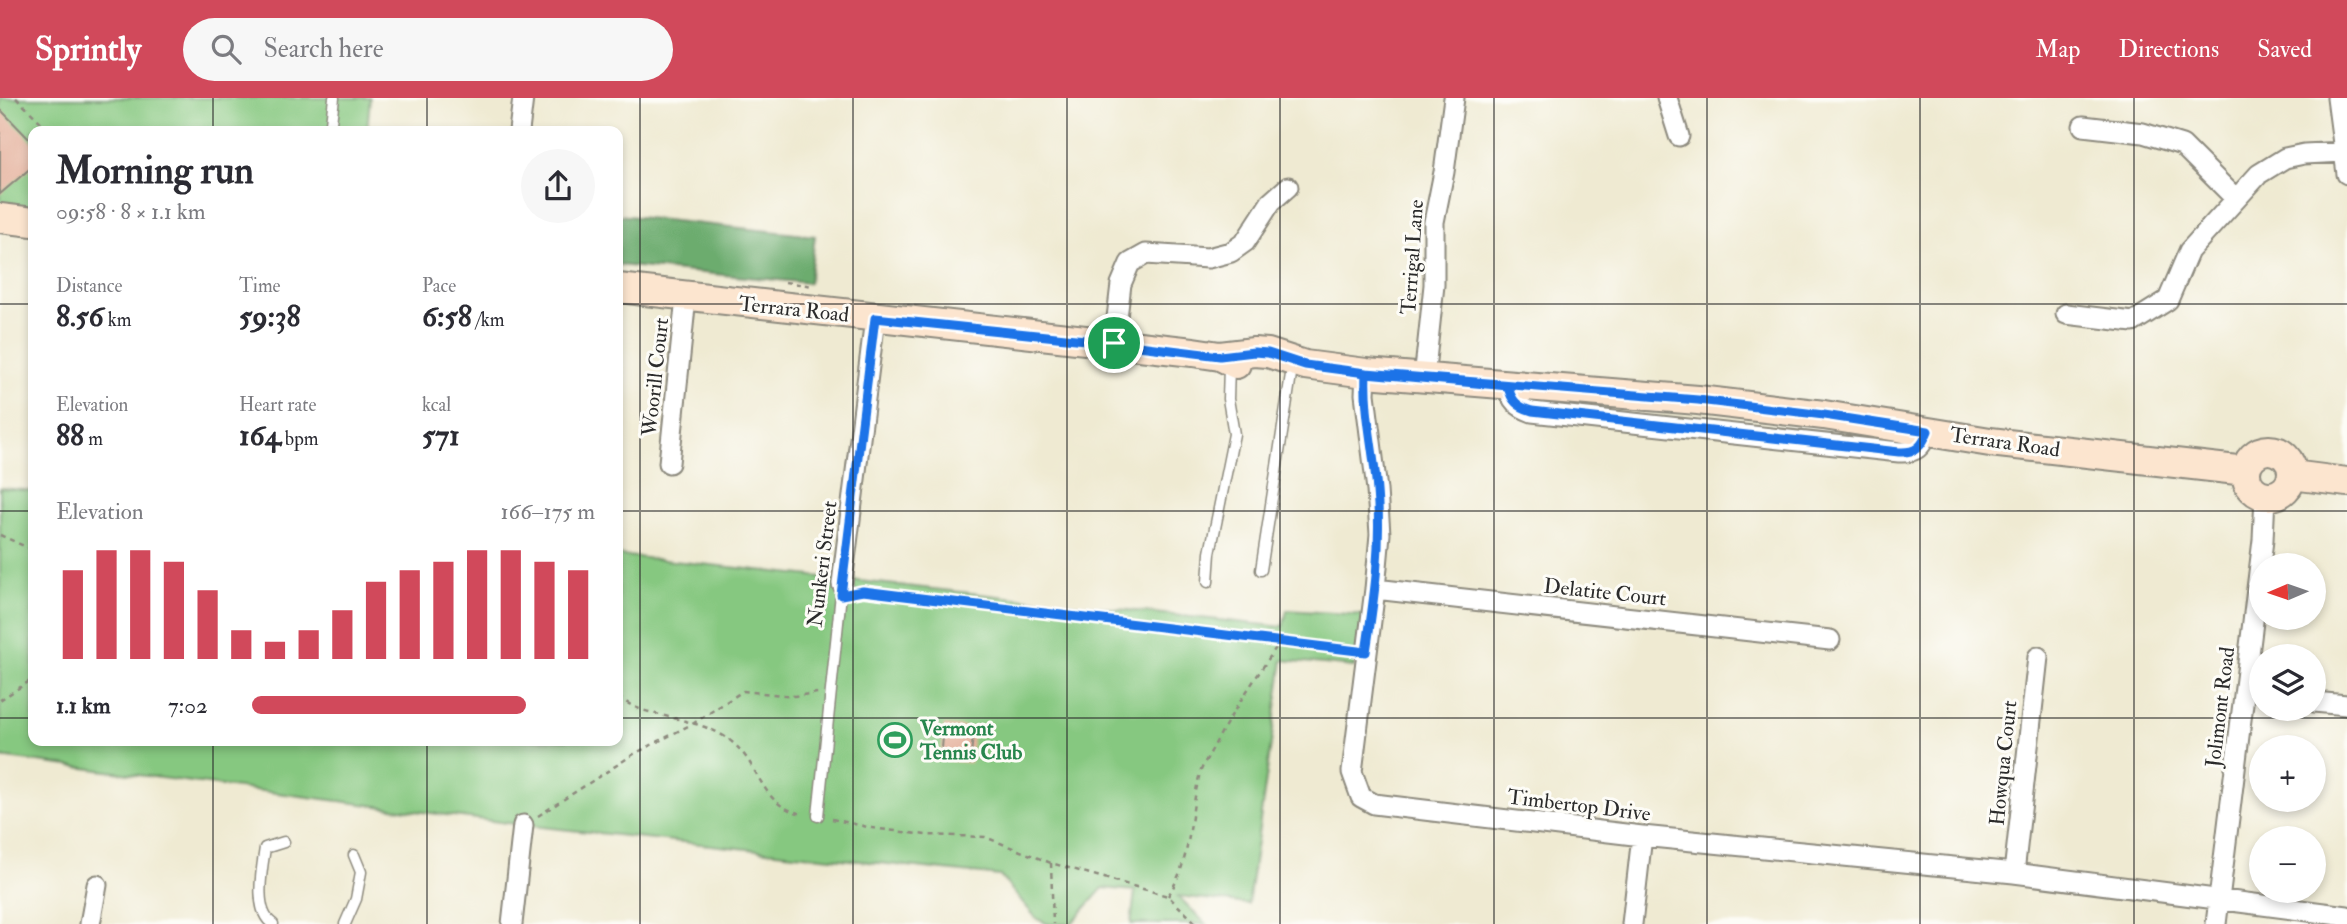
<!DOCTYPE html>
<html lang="en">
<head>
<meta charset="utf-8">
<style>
  body { margin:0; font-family:"IM FELL Double Pica",serif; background:#f7f7f7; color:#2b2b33; height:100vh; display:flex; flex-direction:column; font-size:26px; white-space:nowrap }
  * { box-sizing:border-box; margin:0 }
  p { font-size:23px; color:#7c7c81 }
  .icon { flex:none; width:38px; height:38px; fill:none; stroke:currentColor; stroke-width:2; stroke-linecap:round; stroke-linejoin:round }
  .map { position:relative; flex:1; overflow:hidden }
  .side { position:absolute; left:28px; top:28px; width:595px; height:620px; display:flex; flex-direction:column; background:#fff; border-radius:14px; box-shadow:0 4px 10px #0003 }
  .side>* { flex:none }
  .needle { width:46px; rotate:268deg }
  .controls { position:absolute; left:2249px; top:455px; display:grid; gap:14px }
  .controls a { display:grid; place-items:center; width:77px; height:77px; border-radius:50%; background:#fff; box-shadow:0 4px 10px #0003; font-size:35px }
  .pin { position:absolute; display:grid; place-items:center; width:60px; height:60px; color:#fff; margin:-30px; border:4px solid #fff; border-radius:50%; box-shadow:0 2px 7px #0007 }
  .round { display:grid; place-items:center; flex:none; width:74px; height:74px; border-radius:37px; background:#f7f7f7 }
  .overview { display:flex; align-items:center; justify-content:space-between; height:119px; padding:0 28px }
  h1 { font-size:38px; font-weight:700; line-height:52px }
  .metrics { display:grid; grid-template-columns:repeat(3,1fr); gap:10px; height:119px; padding:7px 28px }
  .metrics div { display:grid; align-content:center }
  .metrics b { font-size:30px; font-weight:700 }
  .metrics small { font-size:19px; font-weight:400 }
  .metrics p { font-size:19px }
  .chart { height:196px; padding:14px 28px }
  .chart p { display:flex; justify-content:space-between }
  .chart svg { width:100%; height:126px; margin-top:7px; stroke:#d1495b; stroke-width:6 }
  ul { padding:0 28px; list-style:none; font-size:23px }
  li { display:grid; grid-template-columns:112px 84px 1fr; align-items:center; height:52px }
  li i { height:18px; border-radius:9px; background:#d1495b }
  header { display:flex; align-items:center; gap:42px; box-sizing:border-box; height:98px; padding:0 35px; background:#d1495b; color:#fff }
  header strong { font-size:33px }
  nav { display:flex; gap:38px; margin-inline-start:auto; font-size:24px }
  .search { width:490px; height:63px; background:#f7f7f7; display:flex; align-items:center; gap:18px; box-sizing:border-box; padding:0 24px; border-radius:38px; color:#7c7c81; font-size:26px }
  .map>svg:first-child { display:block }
</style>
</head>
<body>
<header>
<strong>Sprintly</strong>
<div class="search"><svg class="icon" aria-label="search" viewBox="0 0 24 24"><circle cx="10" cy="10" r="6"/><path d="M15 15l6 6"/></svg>Search here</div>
<nav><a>Map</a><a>Directions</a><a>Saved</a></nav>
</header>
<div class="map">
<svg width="2347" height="826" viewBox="0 0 2347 826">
  <rect width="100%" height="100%" fill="#fdfcf7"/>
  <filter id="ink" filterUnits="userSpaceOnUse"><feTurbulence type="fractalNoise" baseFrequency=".0143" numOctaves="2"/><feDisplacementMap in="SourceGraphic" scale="14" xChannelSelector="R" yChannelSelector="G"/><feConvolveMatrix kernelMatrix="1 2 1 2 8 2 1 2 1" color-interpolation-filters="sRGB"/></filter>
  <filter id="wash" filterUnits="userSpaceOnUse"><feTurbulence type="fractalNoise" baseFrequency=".00686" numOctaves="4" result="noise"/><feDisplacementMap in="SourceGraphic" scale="28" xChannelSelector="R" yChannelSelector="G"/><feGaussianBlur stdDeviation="1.57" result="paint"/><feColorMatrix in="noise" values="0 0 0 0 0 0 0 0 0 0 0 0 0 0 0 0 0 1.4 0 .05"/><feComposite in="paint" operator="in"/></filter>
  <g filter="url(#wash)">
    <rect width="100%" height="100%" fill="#efead2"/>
    <!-- green -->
    <path fill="#86c880" stroke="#587a56" stroke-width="2" d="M0,0H370L367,33H33V112L0,108Z
      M0,390L33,393V642H618V457L1283,529L1287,512L1364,517L1354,569L1283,562L1248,806L1178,798L1206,826H1131L1135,793L1103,790L1071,826H1048L1037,821L1000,778L523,727L0,659Z"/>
    <!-- forest -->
    <path fill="#6cac6e" stroke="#4c6c4c" stroke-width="2" d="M618,117L815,138L809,185L618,167Z"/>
    <g id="blocks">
      <!-- building -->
      <path fill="#e3ac96" d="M0,11L33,45V68L0,96Z
        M944,627L974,630L970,665L941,662Z"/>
    </g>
  </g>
  <g filter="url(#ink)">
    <use href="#blocks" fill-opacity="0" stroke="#8d8a7e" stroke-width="2"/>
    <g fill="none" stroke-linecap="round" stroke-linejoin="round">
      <!-- service casing -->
      <g stroke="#8d8a7e" stroke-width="13">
        <path id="service" d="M330,33L334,0
          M1261,472L1292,270
          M1208,484L1210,455L1234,336L1228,301L1229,268
          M818,718L842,486
          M273,826C253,814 262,770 265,750L284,744
          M345,826L356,801L361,774L354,757"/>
      </g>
      <!-- minor casing -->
      <g stroke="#8d8a7e" stroke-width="23">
        <path id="minor" d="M1667,0L1679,38
          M2337,0L2347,76
          M2083,28L2143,35L2182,47L2235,100
          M519,33L523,0
          M2066,216L2133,224L2168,202L2189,153L2259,76L2285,60L2304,56L2344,54
          M1114,245L1121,186L1130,165L1146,156L1208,160L1231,154L1245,144L1271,104L1288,89
          M1366,275L1365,296L1377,392L1380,436L1375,491L1352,674L1361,699L1374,706L1642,738L2014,775L2347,818
          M1424,281L1434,187V124L1444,74L1454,0
          M1508,288C1511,303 1518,309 1532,314L1899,354C1916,355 1922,349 1928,333
          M669,365L686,199
          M842,486L875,220
          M1375,491L1830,542
          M2314,604L2347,607
          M2014,775L2038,559
          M90,826L97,787
          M512,826L523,727
          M1632,826L1642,738
          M2216,826L2263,442L2265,398"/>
      </g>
      <!-- secondary casing -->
      <g stroke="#8d8a7e" stroke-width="32">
        <path id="secondary" d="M0,120L33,124
          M618,190L1193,254L1220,258L1236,266
          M1220,258L1254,254L1268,255L1305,267L1366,275L1698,302L1824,317L1990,344L2246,373
          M2246 375a23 23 0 1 1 46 0a23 23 0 1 1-46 0Z
          M2292,377L2347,384"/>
      </g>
      <!-- path -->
      <path stroke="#8d8a7e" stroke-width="2.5" stroke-dasharray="5 5" stroke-linecap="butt" d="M16,0L50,33
        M785,184L813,188
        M0,437L33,452
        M858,494L1348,553
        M618,599C624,603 630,607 637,610C666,621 707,623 732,644C763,670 760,710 805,716
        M0,602L33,581
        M538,718L634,656L694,625L743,593L794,598L818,595
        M832,721L872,730L926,737L985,739L1051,765L1168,798L1197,826
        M1051,765L1053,826
        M1168,798C1192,761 1189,719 1199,679C1201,669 1208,659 1213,650C1232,613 1256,580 1279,545"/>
      <!-- service -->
      <use href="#service" stroke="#fff" stroke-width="10"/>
      <!-- minor -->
      <use href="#minor" stroke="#fff" stroke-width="19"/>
      <!-- secondary -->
      <use href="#secondary" stroke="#fce5cf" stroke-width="28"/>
    </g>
  </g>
  <g fill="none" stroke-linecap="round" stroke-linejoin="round" filter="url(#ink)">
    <!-- route casing -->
    <g stroke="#fff" stroke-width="14">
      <path id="route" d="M1114,245L875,220L841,497L863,493L1366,554C1374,501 1382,447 1377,393C1374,353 1364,315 1366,275L1508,288C1511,303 1518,309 1532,313L1899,354C1916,355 1922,349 1928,333L1824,317L1698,302L1366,275L1305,267L1268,255L1254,254L1220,258L1114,245"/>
    </g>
    <!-- route -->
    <use href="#route" stroke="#1a73e8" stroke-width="9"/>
  </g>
  <!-- grid -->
  <path fill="none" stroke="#2b2b2b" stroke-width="2" stroke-opacity="0.55" d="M213,0V33M427,0V33M640,0V826M853,0V826M1067,0V826M1280,0V826M1494,0V826M1707,0V826M1920,0V826M2134,0V826M0,206H33M618,206H2347M0,413H33M618,413H2347M0,620H33M618,620H2347M213,642V826M427,642V826"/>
  <!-- icons -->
  <defs>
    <g id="stadium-ring" transform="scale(1.75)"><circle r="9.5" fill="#fdfcf7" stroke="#2e9e5b" stroke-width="1.5"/><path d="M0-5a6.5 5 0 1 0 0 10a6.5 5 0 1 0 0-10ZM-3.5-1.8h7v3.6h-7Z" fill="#2e9e5b"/></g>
  </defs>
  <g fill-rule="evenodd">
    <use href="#stadium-ring" x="895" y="642"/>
  </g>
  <g text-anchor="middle" stroke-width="6" stroke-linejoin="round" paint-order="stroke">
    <!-- street labels -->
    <g font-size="21" fill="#2b2b2b" stroke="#fdfcf7">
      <text transform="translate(1412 159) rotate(-86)" y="7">Terrigal Lane</text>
      <text transform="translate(794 211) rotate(6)" y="7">Terrara Road</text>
      <text transform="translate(655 279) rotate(-84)" y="7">Woorill Court</text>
      <text transform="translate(2005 344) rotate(8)" y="7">Terrara Road</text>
      <text transform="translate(822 466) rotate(-83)" y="7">Nunkeri Street</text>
      <text transform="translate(1605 494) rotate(6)" y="7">Delatite Court</text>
      <text transform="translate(2220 609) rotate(-83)" y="7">Jolimont Road</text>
      <text transform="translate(2003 665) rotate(-84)" y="7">Howqua Court</text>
      <text transform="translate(1579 707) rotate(7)" y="7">Timbertop Drive</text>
    </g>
    <!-- leisure labels -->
    <g font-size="21" font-weight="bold" fill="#27864d" stroke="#fdfcf7" text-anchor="start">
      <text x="920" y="637">Vermont<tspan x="920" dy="24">Tennis Club</tspan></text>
    </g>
  </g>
</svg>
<div class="controls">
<a><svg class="needle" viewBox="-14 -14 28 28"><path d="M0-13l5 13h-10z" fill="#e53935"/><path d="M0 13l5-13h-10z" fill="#7c7c81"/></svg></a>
<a><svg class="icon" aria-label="layers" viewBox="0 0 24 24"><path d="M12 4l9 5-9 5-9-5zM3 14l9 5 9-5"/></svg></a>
<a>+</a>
<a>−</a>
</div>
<div class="pin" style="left:1114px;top:245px;background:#1e9e55"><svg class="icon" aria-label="arrive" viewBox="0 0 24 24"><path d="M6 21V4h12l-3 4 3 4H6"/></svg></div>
<section class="side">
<div class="overview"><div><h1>Morning run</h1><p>09:58 · 8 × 1.1 km</p></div><a class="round"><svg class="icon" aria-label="share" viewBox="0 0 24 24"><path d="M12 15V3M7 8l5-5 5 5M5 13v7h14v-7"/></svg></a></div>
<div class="metrics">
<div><p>Distance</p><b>8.56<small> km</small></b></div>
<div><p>Time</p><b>59:38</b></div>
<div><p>Pace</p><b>6:58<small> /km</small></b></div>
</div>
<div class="metrics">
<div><p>Elevation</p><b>88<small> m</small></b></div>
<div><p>Heart rate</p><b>164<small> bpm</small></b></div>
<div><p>kcal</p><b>571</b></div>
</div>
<div class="chart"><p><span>Elevation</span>166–175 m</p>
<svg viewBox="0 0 160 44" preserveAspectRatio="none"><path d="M5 44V13M15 44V6M25 44V6M35 44V10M45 44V20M55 44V34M65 44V38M75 44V34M85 44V27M95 44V17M105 44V13M115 44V10M125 44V6M135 44V6M145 44V10M155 44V13"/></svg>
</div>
<ul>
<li><b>1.1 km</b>7:02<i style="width:80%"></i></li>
</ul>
</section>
</div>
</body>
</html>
